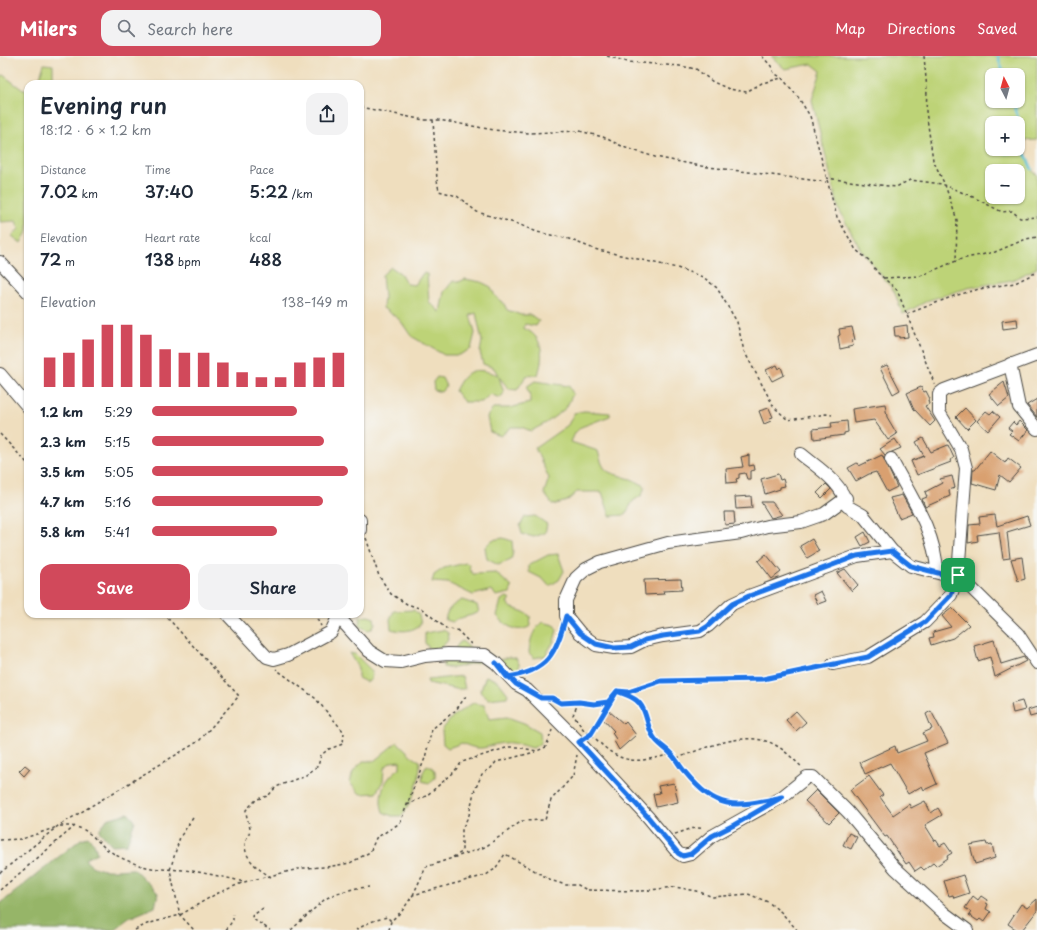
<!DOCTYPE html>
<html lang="en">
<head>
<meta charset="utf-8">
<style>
  body { margin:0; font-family:"Playpen Sans",sans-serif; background:#f2f2f3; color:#1f2937; height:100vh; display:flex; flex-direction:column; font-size:15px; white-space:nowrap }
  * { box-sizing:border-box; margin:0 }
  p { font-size:13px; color:#747a83 }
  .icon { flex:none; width:22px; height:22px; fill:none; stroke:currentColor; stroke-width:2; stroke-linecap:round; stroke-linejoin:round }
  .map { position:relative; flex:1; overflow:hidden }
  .drawer { position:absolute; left:24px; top:24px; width:340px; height:538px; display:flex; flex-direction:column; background:#fff; border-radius:12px; box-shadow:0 1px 3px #0004 }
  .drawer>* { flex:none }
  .needle { width:26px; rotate:354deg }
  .controls { position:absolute; left:985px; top:12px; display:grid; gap:8px }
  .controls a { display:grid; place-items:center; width:40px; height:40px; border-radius:8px; background:#fff; box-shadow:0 1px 3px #0004; font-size:20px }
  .pin { position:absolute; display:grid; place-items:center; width:34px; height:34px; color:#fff; margin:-17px; border-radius:8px; box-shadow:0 2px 6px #0006 }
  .round { display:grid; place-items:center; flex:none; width:42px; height:42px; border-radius:12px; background:#f2f2f3 }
  .overview { display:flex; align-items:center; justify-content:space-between; height:68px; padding:0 16px }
  h1 { font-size:22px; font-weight:600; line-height:30px }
  .metrics { display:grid; grid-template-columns:repeat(3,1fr); gap:6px; height:68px; padding:4px 16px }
  .metrics div { display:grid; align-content:center }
  .metrics b { font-size:17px; font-weight:600 }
  .metrics small { font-size:11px; font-weight:400 }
  .metrics p { font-size:11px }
  .chart { height:112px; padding:8px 16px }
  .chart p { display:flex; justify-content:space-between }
  .chart svg { width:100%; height:72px; margin-top:4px; stroke:#d1495b; stroke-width:6 }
  .cta { display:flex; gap:8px; margin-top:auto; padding:8px 16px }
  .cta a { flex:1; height:46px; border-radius:12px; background:#d1495b; color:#fff; font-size:16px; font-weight:600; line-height:46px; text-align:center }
  .cta a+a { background:#f2f2f3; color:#1f2937 }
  ul { padding:0 16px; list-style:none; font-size:13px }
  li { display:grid; grid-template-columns:64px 48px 1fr; align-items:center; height:30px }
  li i { height:10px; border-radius:5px; background:#d1495b }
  header { display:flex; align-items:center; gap:24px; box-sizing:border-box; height:56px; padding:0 20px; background:#d1495b; color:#fff }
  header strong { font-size:19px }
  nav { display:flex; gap:22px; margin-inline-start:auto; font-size:14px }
  .search { width:280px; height:36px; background:#f2f2f3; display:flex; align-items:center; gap:10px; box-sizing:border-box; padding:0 14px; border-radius:12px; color:#747a83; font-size:15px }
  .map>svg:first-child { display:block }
</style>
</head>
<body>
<header>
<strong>Milers</strong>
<div class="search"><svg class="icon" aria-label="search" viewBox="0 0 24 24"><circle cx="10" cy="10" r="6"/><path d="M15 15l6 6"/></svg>Search here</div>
<nav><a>Map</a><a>Directions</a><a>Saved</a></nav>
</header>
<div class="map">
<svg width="1037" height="874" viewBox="0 0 1037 874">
  <rect width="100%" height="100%" fill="#f6f6f2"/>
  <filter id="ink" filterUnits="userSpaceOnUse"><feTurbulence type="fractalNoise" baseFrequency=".025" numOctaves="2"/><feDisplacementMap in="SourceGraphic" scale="8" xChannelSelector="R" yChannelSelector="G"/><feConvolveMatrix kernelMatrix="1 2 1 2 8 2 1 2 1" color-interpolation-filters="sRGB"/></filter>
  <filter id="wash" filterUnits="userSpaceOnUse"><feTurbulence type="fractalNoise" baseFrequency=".012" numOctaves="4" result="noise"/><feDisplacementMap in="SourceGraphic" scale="16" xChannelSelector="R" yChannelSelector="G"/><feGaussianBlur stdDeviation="0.9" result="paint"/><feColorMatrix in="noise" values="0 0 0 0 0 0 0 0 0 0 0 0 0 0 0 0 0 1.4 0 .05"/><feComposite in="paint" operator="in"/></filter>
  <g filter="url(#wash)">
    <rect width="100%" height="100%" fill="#efdebe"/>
    <!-- green -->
    <path fill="#bdd377" stroke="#747f51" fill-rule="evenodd" d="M771,0H1037V84L1020,85L1034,117L1037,118V212L1012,224L968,232L929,244L903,258L894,235L861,194L839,154L812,44L821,15L812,8L785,13ZM992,19H1018V45H992ZM992,67H1018V93H992ZM992,115H1018V141H992Z
      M44,8L53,9V28H38Z
      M3,19L23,34H28V174L21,187L12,180L19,173L16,165L0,166V20Z
      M391,211L400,217L407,228L415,229L423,217L427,218L429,246L440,256L444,236L453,225L459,226L465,223L481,226L491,231L495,240L503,246L507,254L521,259H531L539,265L536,270L525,268L523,272C544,280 544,300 538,319L526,320L517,334L509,333L499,321L504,337L500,342L490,338L482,346H464L455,335C466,312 475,311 498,319L494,312L483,308L480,296L482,285L476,257L470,259L475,277L471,293L459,299H444L411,280L400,264L383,252L384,241L382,219Z
      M437,321L442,322L446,330L441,336L434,334L433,326Z
      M535,325L569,330L573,338L566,352L546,367L531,375L521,371H511L501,380L490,376L487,361L493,352H509L530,347V338L526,331Z
      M584,355L610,357V360L581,371L575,377L571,386L598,395C604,419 607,415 627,422C633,423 639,427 645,430L642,439L633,445L625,459L610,460L602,436H577L567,445L553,449L544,437L549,422L535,392L568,369L574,357Z
      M535,460L547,468L545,477L534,481L522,478L520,470L525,461Z
      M503,482L512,485L513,496L511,504L498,509L487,503L485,491L492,484Z
      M558,498L564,515L559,524L549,530L543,523L529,516V509L548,499Z
      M466,507L470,509L469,513L473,518L496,517L512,531L510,537L496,540L492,534L473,539L448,527L432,526L434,519L444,512Z
      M507,541L511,544L507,546L510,551L524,556L530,560L531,570C516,578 508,571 497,560L501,544Z
      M462,544L477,549L479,556C470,561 461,560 453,566L445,564C447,553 452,549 462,544Z
      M414,554L419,559L421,568C412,576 402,576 391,573L390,563L394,555Z
      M368,560L374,562L375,567L372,573L367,574L360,570V561Z
      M542,566L554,569L557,574L554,585L545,600L534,602L529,597C530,584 532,576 542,566Z
      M443,574L448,577L449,583L441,592L430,593L425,587V577Z
      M462,585L480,601L479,606L453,612L443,611L444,594L452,597L459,587Z
      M349,597L355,598L372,615L371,623L366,626L358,622V612Z
      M509,601L516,602L519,608V614L513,618L495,605Z
      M462,620L465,633H456L428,627L427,624Z
      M486,620L498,625L508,638L507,641L488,643L480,636Z
      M473,647L484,649L489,663L507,661L524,667L540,676L541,687L533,692C524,690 514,686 505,687C486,688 485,698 462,687L448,692L443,688L442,674L453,660Z
      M397,686C406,693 410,701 420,705C420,726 414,742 402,760H392L383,756C377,738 385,722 400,712V705L391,706L384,712L383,725L376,737L360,738L350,727L353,716L363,705H374Z
      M427,709C434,712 436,714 435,722L429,727L422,725L423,716Z"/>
    <!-- forest -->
    <path fill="#96b568" stroke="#60704a" d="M128,757L135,765L127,788L112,789L99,775L107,763Z
      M88,781L94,787L97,797L85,803C95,819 117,813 134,813L158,837L155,851L129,862L113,874H0V848L81,783Z"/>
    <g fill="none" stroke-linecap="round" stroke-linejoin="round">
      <!-- stream -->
      <path stroke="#56bed3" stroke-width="3" d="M998,0L1004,19
        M1014,45L1020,73L1018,82L1032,113
        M1005,93L1006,97L1023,93"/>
    </g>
    <g id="blocks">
      <!-- building -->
      <path fill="#d9a06f" d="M1017,263L1018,271L1003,273L1002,265Z
        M907,269L908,281L899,282V280H895L894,271Z
        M852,271L855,284L852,285L853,290L840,293L838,280L840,279L839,273Z
        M777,309L779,313L781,311L784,319L772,325L766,314Z
        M887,309L900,334L893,338L880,312Z
        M1004,326L1009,342L999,350L989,338Z
        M921,331L924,336L926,335L930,343L928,344L929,348L925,350L935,365L930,370L914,353L907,337Z
        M1037,343V361L1027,349Z
        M885,348L887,361L897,378L888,384L874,364L854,367L852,353Z
        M769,352L773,361L770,362L771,365L764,368L759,355Z
        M965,352L976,364L967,373L956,361Z
        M986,355L990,358L993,355L1000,361L988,375L977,365Z
        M847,365L848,376L844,377V379L814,383L813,373L832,371L831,367Z
        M1019,365L1028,374L1019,385L1009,378L1012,375L1008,372L1013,366L1016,369Z
        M923,382L931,396L948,389L954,402L950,404L951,406L917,419L911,405L924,400L916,386Z
        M895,383L901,392L885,399L880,393Z
        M990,395L1005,407L1008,402L1021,412L1009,426L1000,419L996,434L972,427L973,414H975Z
        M749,399V410L754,409L755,414L750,415V423H747L745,417L739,418V422L736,423L737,426L727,427L726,413L743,411L741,401Z
        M882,399L897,431L887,436L876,416L869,418L856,425L848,412L857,407L859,410Z
        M778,418L780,424L783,423L785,430L780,431V433L765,438L761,423Z
        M952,420L955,432L949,434L950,440L925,451L922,443L927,441L925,436L942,427L940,423Z
        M826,428L831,433L822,442L817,437Z
        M902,439L912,457L899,462L890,442Z
        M751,440L752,452L736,453L735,441Z
        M761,446H772L782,459L771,462Z
        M724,456H734L735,468L725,469Z
        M995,459L997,470L1027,460L1030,469L1007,476L1010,502L1003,503L999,476L977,479L978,485L968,487L969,469L980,468L979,461Z
        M865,476L870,486L862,490L857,481Z
        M812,483L819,495L807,502L800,490Z
        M766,498L781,516L772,523L758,505Z
        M1022,501L1025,523L1018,525L1011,503Z
        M845,513L858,529L852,535L837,517Z
        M681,523L682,534L663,535L664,538L645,539L644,524Z
        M821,535L826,545L818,548L813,539Z
        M952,552L969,569L953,582L931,589L929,582L934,581L933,576L951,571L942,560Z
        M994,584L1001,608L1024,601L1026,605L995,621L990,601L978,605L974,590Z
        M1022,645L1025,654L1013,657L1011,648Z
        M1037,651V659L1030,661L1028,654Z
        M609,655L624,668L626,666L636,679L619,694L614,685L616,683L612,677L614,675L602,662Z
        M796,655L806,666L796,675L786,664Z
        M931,655L948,687L924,697L937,728L924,734L922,730L908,738L890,707L865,718L860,706L895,690L897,697L927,685L923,677L932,673L926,658Z
        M25,709L30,713L24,720L19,715Z
        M869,720L883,739L880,741L893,759L909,748L911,752L925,745L931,757L938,752L942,759L925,769L935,785L936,784L940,790L945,787L952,797L947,800L948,802L936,810L933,807L924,814L921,811L915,815L909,806L906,808L887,780L885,781L850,734Z
        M674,727L678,746L656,751L653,738L660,737L658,730Z
        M816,734L839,757L829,767L805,745Z
        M849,777L857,781L851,793L843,789Z
        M986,786L987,789L992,788L995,802L975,808L970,789Z
        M963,819L969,837L954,842L953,839L949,840L944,825Z
        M973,840L978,844L981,840L987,844L986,847L988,848L986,853L991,856L984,866L980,863L978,865L969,859L971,856L965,852Z
        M1037,843V855L1022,874H1017L1008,868L1021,848L1027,852Z"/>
    </g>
  </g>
  <g filter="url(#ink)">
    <use href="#blocks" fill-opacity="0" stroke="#484641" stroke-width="1"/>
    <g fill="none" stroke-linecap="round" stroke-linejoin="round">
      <!-- minor casing -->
      <g stroke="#484641" stroke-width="14">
        <path id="minor" d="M0,206L28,236
          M1037,299L944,334L939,338V356L961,393L966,412L958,519L1018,578L1037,607
          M1010,308L1019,351L1037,373
          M0,318L28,351
          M801,398C818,412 843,427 847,450L863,459L892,495
          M891,403C909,438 936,476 937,516
          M360,464V474
          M227,558L267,601L274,603L288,599L331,576L338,561
          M336,558L369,595L385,605L401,606L425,600L448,598L485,599L496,607L516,628L527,634L579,686L648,761L678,797L683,800L691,798L712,780L782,741L807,721H813L848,756L895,812L944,857L967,874
          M833,608L868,601L925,566L951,539L958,519L942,518L911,510L892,495L857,500L749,540L732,548L708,570L700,575L663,580L645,584L631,591L614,592L596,589L580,577L566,560V544L576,522L586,513L600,506L668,487L741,477L767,470L801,466L824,458L846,442"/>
      </g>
      <!-- path -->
      <path stroke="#484641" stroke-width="1.5" stroke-dasharray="3 3" stroke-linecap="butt" d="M607,0L628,6L680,10L696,13L713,26L729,33L746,36L762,27L782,22
        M762,0L771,10L774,17L782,22L798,41L810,60L837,161L856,194L870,205L877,216L897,234L935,329
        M924,0L927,34L926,55L933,104L945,129L957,164L956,205
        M360,51L424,64H439L494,74L530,77L580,75L603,81L626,92L655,101L701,110L826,126
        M433,64L437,124L439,135L457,140L477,156L518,168L537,176L569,183L594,193L677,212L703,221L717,232L737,266L744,295L774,351L788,364L826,358L832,359
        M826,122L896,131L910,124L942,128L973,141L1002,156L1012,155L1020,162L1037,161
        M884,222L920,220L961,203L995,196L1026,183L1037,181
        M907,258L954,240L979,233L1015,227L1037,216
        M0,378L28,408
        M366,482L379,520L391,538L407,548L422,553L447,573L457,574L471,588
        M314,558L321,570
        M523,619C545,612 556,595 563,573
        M619,636C624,638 634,641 638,645C646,654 647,668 652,679C657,687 665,692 672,698C676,703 680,710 684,715C700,735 719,751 745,748
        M551,642L561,647L579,645L573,659C577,664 580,669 584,674C587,677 591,678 594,681C621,710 636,707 672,698L677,702C705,692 748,672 777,690C787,696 795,705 803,712
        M579,645L594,648L608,646L613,639
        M588,681L591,678L617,635L628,636L661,625L763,623L824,610
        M407,749L426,740L452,718L462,706L509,691H517L537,695L546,691L552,674
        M193,762L180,781L170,814L180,859L194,874
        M60,770C84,769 88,776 104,791C114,799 127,805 139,809C154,814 169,813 185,814C205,817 225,821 244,826
        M675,778C686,775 693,770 704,773
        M0,784L22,783L57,771
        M453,801L462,796V773L469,759L474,736L482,718L491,712L496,706L535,696
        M0,817L58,770L199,685L239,640L164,558
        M271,821C259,814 241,801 246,784C247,780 250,777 250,773C249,766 246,761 246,754L257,743L268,740L276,731L306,719L318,710L321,699L329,693L343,688L344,676L315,642L276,613
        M0,834L75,770
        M413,839L426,811L485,791L522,765L545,764L551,744L573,720L577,699
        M263,852L252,860L253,863L270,874
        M135,874L147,868L180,859L216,838L244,826L303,812L326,811L350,807L370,796L376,782L400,767L425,702L432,673L456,654L466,640
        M226,874L233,864V858
        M291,874L325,843L337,837L357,832L369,831
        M356,874L370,866L387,861L391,865
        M389,874L391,865L402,855L413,839L486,819L495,813L505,798L553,825L566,829H578L587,834L642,835L675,831L697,835L713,841L748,838L768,846L781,856L797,874"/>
      <!-- minor -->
      <use href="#minor" stroke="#fff" stroke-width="12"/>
    </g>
  </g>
  <g fill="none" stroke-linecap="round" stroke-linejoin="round" filter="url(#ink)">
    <!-- route casing -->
    <g stroke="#fff" stroke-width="8">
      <path id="route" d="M958,519L951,539L925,566L868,601L763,623L661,625L628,636L617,635L591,678L579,686L648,761L678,797L683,800L691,798L712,780L734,769L782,741C735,751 718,756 685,716C680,711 677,704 672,699C666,692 657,688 653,680C646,669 647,652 636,644C631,640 623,638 617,635L608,646L594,648L579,646L561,647L552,642H541L516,628L496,607L507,621C548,616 556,597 566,560L580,577L596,588L614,592L631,591L645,584L663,580L700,575L708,570L732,548L749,540L857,500L892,495L911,510L942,518L958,519"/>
    </g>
    <!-- route -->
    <use href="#route" stroke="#1a73e8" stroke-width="5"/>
  </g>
</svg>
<div class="controls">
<a><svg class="needle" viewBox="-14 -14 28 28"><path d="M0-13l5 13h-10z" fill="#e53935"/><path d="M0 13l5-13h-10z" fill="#747a83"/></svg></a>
<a>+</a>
<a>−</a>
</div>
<div class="pin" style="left:958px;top:519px;background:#1e9e55"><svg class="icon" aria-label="arrive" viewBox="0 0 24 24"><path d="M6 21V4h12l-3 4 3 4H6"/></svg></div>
<section class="drawer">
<div class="overview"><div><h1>Evening run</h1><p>18:12 · 6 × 1.2 km</p></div><a class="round"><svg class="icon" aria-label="share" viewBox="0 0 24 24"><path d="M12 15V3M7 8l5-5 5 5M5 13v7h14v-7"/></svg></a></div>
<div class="metrics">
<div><p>Distance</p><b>7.02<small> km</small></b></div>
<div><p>Time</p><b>37:40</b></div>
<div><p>Pace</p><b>5:22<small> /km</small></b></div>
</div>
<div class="metrics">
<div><p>Elevation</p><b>72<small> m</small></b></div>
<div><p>Heart rate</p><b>138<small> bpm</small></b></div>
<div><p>kcal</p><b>488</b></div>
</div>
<div class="chart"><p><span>Elevation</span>138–149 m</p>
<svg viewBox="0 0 160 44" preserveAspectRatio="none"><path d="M5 44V26M15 44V23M25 44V15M35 44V6M45 44V6M55 44V12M65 44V21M75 44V23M85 44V23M95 44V29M105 44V35M115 44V38M125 44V38M135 44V29M145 44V26M155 44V23"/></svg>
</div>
<ul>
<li><b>1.2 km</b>5:29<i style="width:74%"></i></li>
<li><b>2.3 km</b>5:15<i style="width:88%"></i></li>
<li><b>3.5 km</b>5:05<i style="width:100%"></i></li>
<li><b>4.7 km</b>5:16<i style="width:87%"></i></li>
<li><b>5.8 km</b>5:41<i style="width:64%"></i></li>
</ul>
<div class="cta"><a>Save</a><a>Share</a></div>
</section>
</div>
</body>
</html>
